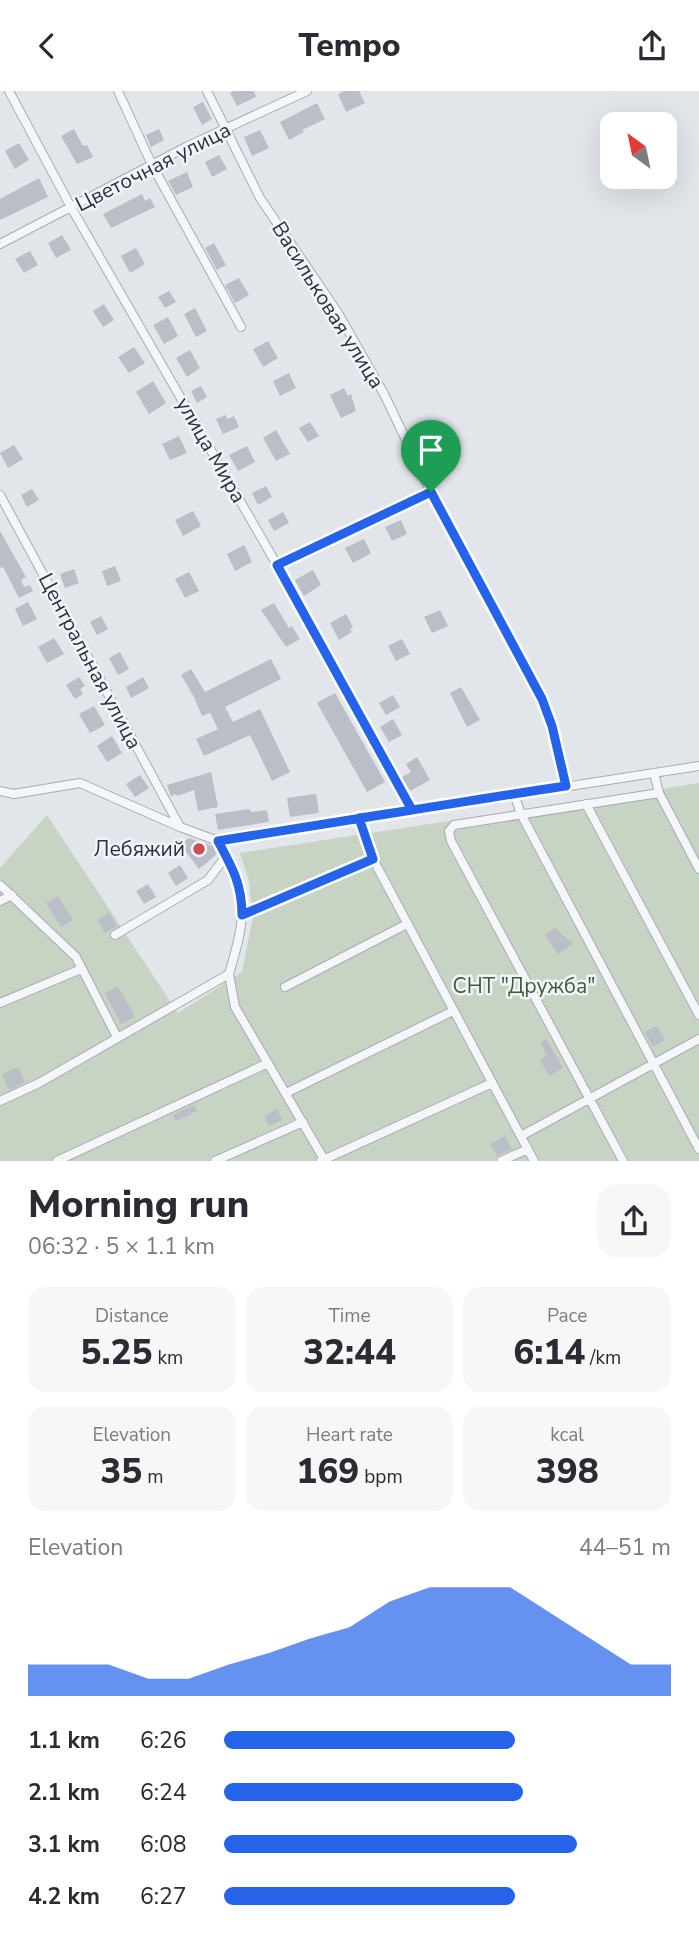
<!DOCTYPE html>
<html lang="en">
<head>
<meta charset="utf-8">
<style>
  body { margin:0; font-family:"Nunito Sans",sans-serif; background:#f7f7f7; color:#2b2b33; height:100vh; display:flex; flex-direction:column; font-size:26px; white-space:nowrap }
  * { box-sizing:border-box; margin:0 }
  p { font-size:23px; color:#7c7c81 }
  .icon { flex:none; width:38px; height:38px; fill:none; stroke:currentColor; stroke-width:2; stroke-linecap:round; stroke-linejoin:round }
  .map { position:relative; height:1070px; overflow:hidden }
  .details { display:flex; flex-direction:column; background:#fff; flex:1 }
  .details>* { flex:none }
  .needle { width:46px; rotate:327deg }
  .buttons { position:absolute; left:600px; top:21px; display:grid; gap:14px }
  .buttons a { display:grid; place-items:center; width:77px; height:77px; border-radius:14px; background:#fff; box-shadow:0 7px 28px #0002; font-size:35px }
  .pin { position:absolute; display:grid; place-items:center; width:60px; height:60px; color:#fff; margin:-72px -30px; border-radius:50% 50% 50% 0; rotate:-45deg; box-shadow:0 0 7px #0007 }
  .pin .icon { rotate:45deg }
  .round { display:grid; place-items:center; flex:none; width:74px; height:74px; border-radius:21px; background:#f7f7f7 }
  .overview { display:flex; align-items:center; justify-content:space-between; height:119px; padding:0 28px }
  h1 { font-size:38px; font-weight:800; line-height:52px }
  .stats { display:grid; grid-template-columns:repeat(3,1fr); gap:10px; height:119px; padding:7px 28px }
  .stats div { display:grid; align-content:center; border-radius:18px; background:#f7f7f7; text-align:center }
  .stats b { font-size:35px; font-weight:800 }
  .stats small { font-size:19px; font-weight:400 }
  .stats p { font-size:19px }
  .chart { height:196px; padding:14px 28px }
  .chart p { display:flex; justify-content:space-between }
  .chart svg { width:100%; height:126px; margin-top:7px; fill:#2563eb; opacity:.7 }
  ul { padding:0 28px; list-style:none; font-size:23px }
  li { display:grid; grid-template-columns:112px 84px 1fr; align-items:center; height:52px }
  li i { height:18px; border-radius:9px; background:#2563eb }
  header { display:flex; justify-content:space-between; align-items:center; height:91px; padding:0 28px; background:#fff; font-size:32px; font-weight:800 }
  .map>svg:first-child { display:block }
</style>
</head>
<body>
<header><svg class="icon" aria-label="back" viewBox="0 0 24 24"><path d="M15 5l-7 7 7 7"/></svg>Tempo<svg class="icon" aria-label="share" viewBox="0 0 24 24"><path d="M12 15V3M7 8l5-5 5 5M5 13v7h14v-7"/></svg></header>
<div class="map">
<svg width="699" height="1070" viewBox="0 0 699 1070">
  <rect width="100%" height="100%" fill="#e2e5ea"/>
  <!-- green -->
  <path fill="#c7d4c4" d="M699,692V1070H0V777L47,724L178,922L242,881L253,826L249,790L240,762Z"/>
  <!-- building -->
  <path fill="#babec7" d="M234,0H254L256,6L237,15L230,2Z
    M344,0H359L365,12L346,21L338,3Z
    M203,11L212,28L202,34L193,16Z
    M317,12L325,28L302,39L304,41L289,49L280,31Z
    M74,38L83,55L87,54L93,66L77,73L61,45Z
    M159,38L164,49L151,56L146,44Z
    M260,39L269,57L252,65L244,46Z
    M19,52L29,69L15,78L5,60Z
    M219,64L227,78L212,86L205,71Z
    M187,81L193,96L176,104L168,90Z
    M39,87L48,106L0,129V108Z
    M142,103L145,110L150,107L155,116L111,137L103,123Z
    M62,144L71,159L56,167L48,152Z
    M214,152L226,174L217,179L205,157Z
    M136,157L145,173L130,182L121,165Z
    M30,160L38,174L24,182L15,168Z
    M239,187L249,204L235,212L225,194Z
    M169,200L176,211L165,217L158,206Z
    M104,213L114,229L103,236L93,220Z
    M195,217L207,240L196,246L184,223Z
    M168,226L178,245L164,253L153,234Z
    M268,250L278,267L263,276L253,258Z
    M134,256L145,272L129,282L118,266Z
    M190,259L200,277L187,286L176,267Z
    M289,282L296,297L280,305L273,290Z
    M153,290L166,312L149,323L136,301Z
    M201,295L207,306L197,312L191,300Z
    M344,297L348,305L351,303L356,320L341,327L330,304Z
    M226,324L227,328L234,325L239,336L223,343L216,328Z
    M310,331L319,345L308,351L299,337Z
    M276,339L290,363L276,370L263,347Z
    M179,345L187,362L170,369L162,353Z
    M14,354L23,368L8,377L0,362Z
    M247,355L255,371L238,380L229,364Z
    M266,395L272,406L258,414L252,402Z
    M32,398L39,409L27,416L21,404Z
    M193,420L201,435L183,445L175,429Z
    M283,421L289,432L274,440L268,429Z
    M401,429L407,443L392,450L385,436Z
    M0,440L26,486L21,489L24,496L30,494L33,500L19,507L3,476L0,477Z
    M364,448L371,462L353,472L345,457Z
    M244,454L252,471L235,480L227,463Z
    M115,475L121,490L107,495L102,480Z
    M74,478L79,492L65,497L60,483Z
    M313,479L321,494L304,505L295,489Z
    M189,481L199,500L185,507L175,488Z
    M28,511L37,528L23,535L15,518Z
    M274,512L289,537L292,535L300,548L286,556L261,519Z
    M440,519L448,535L432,542L424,526Z
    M346,523L353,536L350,538L352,541L339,549L330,532Z
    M101,525L108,538L97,544L90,531Z
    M54,547L64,563L47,572L38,556Z
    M402,548L410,563L396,570L388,555Z
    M120,561L129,578L118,584L109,567Z
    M271,568L281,588L225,616L233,631L260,618L290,681L272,690L250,644L204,665L196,648L218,638L210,622L202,625L194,606L181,584L191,578L205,601Z
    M79,586L85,595L80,598L83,603L75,608L66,594Z
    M143,586L149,597L131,607L126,596Z
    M461,596L480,629L467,636L450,602Z
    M335,602L385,691L367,701L317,612Z
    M393,604L400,616L386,624L379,612Z
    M94,615L105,634L90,642L79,623Z
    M393,628L402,644L389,651L380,636Z
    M112,645L122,662L107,671L97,655Z
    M417,666L430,689L410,700L402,686L411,681L406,673Z
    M211,681L218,716L198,720L194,699L177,705L176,703L171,705L167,694Z
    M140,684L149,697L135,706L126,693Z
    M316,703L319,722L290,726L287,707Z
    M249,718L251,721L267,719L269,731L218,739L215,723Z
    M189,747L213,755L217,763L199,778L180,753Z
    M180,774L188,787L176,795L168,782Z
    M148,793L156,806L144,813L136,800Z
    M58,805L73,829L61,836L46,812Z
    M109,822L117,835L105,842L97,829Z
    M555,837L573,853L558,863L545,844Z
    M118,895L135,926L121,933L105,902Z
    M657,935L665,949L653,956L645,941Z
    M546,948L563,977L549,985L540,969L547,965L540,952Z
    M18,976L25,991L9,999L2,983Z
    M194,1014L197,1020L176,1030L173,1024Z
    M277,1018L282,1029L269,1035L264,1025Z
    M505,1045L512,1058L497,1065L490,1053Z"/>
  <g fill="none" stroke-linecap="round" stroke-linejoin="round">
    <!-- minor casing -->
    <g stroke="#a7abb4" stroke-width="10">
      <path id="minor" d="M9,0L72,118L277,474L412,719
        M118,0L152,74L241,236
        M207,0L260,107L338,222L384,303L431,401L542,608L552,635L566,695
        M0,153L186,56L307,0
        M0,404L180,736
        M277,474L431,401
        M654,682L659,702
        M0,700L14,703L80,692L180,736L218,750L699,675
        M514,703L521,723L699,1058
        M586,713L699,924
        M359,727L373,768L534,1070
        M0,794L76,866L117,946
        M0,810L12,804
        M242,824L373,768
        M115,844L208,789L226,765
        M229,883L235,916L325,1070
        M285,896L407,833
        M0,912L81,878
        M286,1002L453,920
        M0,1010L39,992L229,883C247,822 249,806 218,750
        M521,1045L699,948
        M57,1070L268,972
        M215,1070L303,1031
        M321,1070L492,992
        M501,1070L528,1058
        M623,1070L451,750L449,740L454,734L659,702L699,778"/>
    </g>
    <!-- minor -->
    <use href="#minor" stroke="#f5f6f9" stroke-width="8"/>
  </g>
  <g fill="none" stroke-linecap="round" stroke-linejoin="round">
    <!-- route casing -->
    <g stroke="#fff" stroke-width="14">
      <path id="route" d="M431,401L277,474L412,719L218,750C232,776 242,793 242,824L373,768L359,727C429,717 497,705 566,695L552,635L542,608L431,401"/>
    </g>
    <!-- route -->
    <use href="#route" stroke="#2563eb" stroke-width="9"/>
  </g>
  <!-- markers -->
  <circle fill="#c94d55" stroke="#f2f4f8" stroke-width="2.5" cx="199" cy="758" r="7"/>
  <g text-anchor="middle" stroke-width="5" stroke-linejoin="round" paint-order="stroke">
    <!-- street labels -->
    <g font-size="21" fill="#2b3142" stroke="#f2f4f8">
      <text transform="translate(153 76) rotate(-27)" y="7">Цветочная улица</text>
      <text transform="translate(328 214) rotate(58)" y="7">Васильковая улица</text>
      <text transform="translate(211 359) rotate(60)" y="7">улица Мира</text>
      <text transform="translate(90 570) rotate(62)" y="7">Центральная улица</text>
    </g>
    <!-- poi labels -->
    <g font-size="21" fill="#2b3142" stroke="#f2f4f8" text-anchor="end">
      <text x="185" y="765">Лебяжий</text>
    </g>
    <!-- park labels -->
    <g font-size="21" fill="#3c5d39" stroke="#f2f4f8">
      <text x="524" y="902">СНТ "Дружба"</text>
    </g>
  </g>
</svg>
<div class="buttons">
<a><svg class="needle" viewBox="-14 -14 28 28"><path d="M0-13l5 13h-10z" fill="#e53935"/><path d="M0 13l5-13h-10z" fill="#7c7c81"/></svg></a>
</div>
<div class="pin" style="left:431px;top:401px;background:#1e9e55"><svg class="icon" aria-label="arrive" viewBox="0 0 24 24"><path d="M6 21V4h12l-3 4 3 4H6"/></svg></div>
</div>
<section class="details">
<div class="overview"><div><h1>Morning run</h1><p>06:32 · 5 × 1.1 km</p></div><a class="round"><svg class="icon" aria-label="share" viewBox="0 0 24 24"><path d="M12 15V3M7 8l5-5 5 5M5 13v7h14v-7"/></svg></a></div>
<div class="stats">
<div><p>Distance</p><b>5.25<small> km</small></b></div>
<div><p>Time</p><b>32:44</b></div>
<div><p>Pace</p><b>6:14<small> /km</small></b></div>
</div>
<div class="stats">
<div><p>Elevation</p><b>35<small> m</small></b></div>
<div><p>Heart rate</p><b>169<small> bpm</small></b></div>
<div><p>kcal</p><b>398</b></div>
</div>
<div class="chart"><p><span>Elevation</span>44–51 m</p>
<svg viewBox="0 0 160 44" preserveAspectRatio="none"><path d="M0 44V33L10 33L20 33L30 38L40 38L50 33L60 29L70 24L80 20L90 11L100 6L110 6L120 6L130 15L140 24L150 33L160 33V44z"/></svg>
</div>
<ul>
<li><b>1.1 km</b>6:26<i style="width:65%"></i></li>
<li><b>2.1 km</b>6:24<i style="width:67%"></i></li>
<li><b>3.1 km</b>6:08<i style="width:79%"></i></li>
<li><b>4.2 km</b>6:27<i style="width:65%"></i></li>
</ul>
</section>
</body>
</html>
